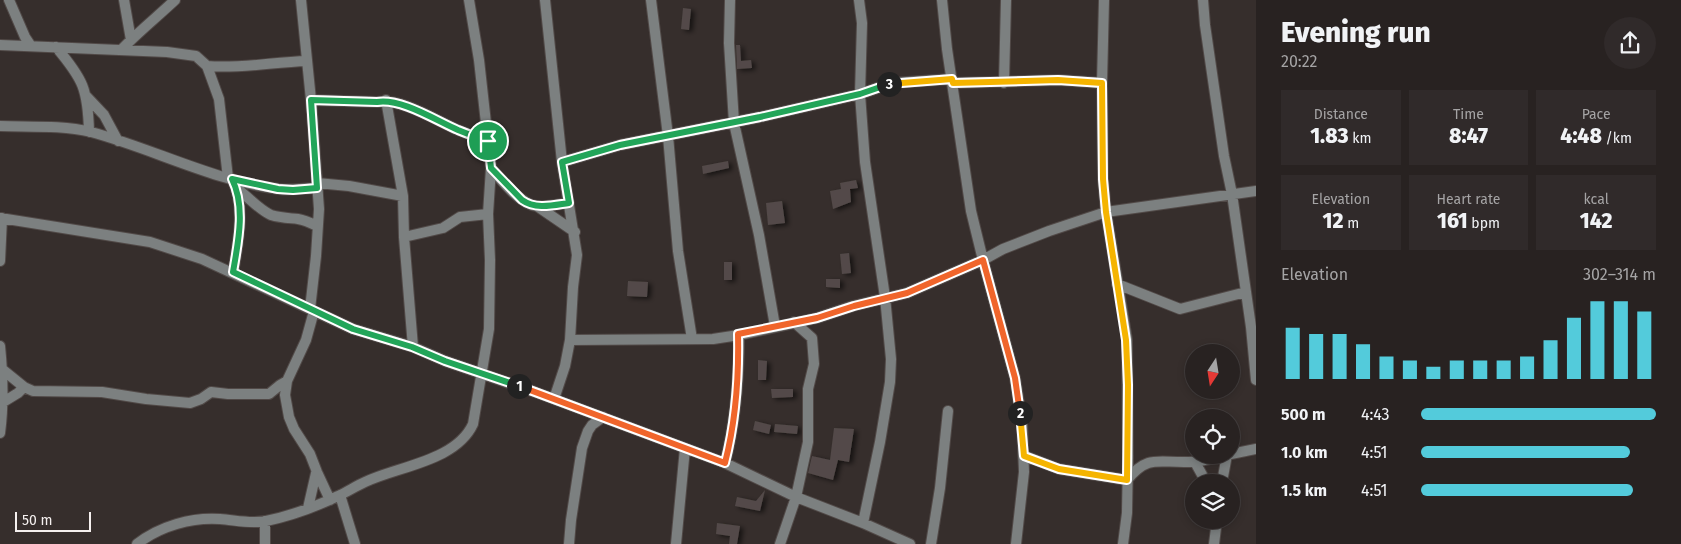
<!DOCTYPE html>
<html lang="en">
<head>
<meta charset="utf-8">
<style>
  body { margin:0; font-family:"Fira Sans",sans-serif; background:#302a2a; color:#f1f3f6; height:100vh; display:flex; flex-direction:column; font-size:19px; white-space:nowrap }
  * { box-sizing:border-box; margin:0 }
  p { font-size:16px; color:#a5a4a5 }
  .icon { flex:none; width:28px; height:28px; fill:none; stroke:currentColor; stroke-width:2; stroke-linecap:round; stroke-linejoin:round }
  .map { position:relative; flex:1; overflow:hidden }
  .drawer { display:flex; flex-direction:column; background:#282221; width:425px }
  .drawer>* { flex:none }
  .needle { width:32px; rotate:192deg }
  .tools { position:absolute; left:1185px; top:344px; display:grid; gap:10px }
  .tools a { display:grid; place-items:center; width:55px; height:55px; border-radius:50%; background:#282221; box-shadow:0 2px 8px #0003,0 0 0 1px #443f3f; font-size:25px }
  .scale { position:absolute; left:15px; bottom:12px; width:76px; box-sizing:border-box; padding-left:5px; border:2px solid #f5f0ef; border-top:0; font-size:14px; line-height:18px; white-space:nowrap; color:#f5f0ef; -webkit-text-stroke:4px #362e2c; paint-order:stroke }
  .pin { position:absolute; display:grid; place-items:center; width:42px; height:42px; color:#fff; margin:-21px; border:2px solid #fff; border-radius:50%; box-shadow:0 1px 5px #0007 }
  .km { position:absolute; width:25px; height:25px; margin:-12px; border-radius:50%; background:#222; color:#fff; font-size:14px; line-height:25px; text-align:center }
  .round { display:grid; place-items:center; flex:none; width:52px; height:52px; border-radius:26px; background:#302a2a }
  .overview { display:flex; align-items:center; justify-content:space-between; height:85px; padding:0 25px }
  h1 { font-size:28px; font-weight:800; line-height:38px }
  .metrics { display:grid; grid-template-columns:repeat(3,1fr); gap:8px; height:85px; padding:5px 25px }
  .metrics div { display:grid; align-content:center; border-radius:0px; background:#302a2a; text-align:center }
  .metrics b { font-size:21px; font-weight:800 }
  .metrics small { font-size:14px; font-weight:400 }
  .metrics p { font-size:14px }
  .chart { height:140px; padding:10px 25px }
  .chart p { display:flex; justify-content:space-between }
  .chart svg { width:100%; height:90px; margin-top:5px; stroke:#53cbdb; stroke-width:6 }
  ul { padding:0 25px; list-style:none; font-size:16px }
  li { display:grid; grid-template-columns:80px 60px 1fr; align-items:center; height:38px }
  li i { height:12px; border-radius:6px; background:#53cbdb }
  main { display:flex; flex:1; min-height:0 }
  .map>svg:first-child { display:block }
</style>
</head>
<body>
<main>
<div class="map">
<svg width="1256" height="544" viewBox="0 0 1256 544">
  <defs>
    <filter id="shadow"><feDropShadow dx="3.5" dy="2" stdDeviation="2.5" flood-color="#0009"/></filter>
  </defs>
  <rect width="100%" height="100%" fill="#362e2c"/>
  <!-- building -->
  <path fill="#524a48" filter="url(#shadow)" d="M683,8L691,9L689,30L681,29Z
    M736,45H740L741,61L751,60L752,68L737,69Z
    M728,161L729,168L703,174L702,166Z
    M856,180L858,188L850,189L851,202L833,209L830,191L841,189L840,183Z
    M782,201L785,223L768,225L766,203Z
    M849,253L851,273L842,274L840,254Z
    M724,262H732V280H724Z
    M826,279H840V288L826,287Z
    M628,281L648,282L647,297L627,296Z
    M758,360L767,361L766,380H758Z
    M771,389H793V397L772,398Z
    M755,421L771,425L769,434L753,430Z
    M775,424L798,426L797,434L774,432Z
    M834,428L854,429L849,462L838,460L833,480L808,473L812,456L830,460Z
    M765,490L760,511L735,506L737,497L756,501Z
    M717,523L740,526L737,544H729L730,536L716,534Z"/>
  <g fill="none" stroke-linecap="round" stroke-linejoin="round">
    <!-- minor casing -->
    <g stroke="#514947" stroke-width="12">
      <path id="minor" d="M9,0L25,37L31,46
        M124,0L131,40
        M301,0L311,100L319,209L316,256L310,309
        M545,0L562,162L577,255L573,287L570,340L565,366L554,399
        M651,0L668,136L678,251L692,339
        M730,0L729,43L734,123L759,235L775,326
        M859,0L862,23L860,94L865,162L885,297L891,359L890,382L880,442L863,523
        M942,0L947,49L971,211L983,260L1015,378L1022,423L1024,472L1016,544
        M1104,0L1102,83L1103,179L1106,212L1127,340L1128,458L1127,513L1123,544
        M1203,0L1205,25L1224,156L1232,194L1251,327L1256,380
        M0,45L167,52L196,56L207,66L219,99L228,178
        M56,47C83,79 88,89 89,132
        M121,50C138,32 157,17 175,0
        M207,66C240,69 273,62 307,61
        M953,83L1059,80L1102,83
        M1004,83L1006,0
        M86,96L104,115L118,141
        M311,100L377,102C402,98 435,120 458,130C468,134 478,138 488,141
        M386,100L403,196L404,237L413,347
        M0,126C29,127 62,125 91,132C154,149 214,181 279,189C292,191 305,188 317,188
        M562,162L620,145L760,117L860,94L892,83L952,79
        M491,168C501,180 521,205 537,206C547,207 559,204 569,203
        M232,179C246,206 238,243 233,273
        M317,183L349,186L403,196
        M237,189C249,197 258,209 271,215C281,218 289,218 298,219C305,220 311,223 317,226
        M537,206L575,232
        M0,218L150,242L202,259L353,329L413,347L445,361L535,392L725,463L796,497L863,523L910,544
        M404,237L443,228L460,217L488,214
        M0,261L2,218
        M1117,284L1180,309L1246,292
        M314,311L306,340L287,381L285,395L289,417L294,429L310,454L317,472L330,500
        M570,340L713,339L739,335L817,318L853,306L907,293L983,260L1003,249L1049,231L1106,212L1256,191
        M0,346C3,376 4,403 0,433
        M3,370L24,387L33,391L102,392L146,399L190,403L201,399L211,392L228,394H269L280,385L287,381
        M0,404L18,393L24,387
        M1231,454L1256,449
        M1025,456L1059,469L1127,480C1148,454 1159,463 1188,462C1201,462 1214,458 1227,455
        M1195,462L1206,482
        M725,463C736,420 739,379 739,335
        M1222,482L1227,455
        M340,495L355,544
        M308,508L316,473
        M265,521V544
        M137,544C160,526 192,517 220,519C235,520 250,524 266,521C290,516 315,507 338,496C347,492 356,486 365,482C399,466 456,461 473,424L489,329L490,260L488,214L491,168L479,60L469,0
        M569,544L571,520L582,448L588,431L592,425L603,417
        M676,544L685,448
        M780,544L796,497L808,442V389L814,364L812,338L794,322
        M931,544L940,488L948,411
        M1214,544L1217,520"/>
    </g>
    <!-- minor -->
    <use href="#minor" stroke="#7c8080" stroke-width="10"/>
  </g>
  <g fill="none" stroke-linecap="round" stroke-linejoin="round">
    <!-- split-1 casing -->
    <g stroke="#fff" stroke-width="10">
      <path id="split-1" d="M488,141C478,138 468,134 458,130C435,120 401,98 377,102L311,100L317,188L293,190L278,189L232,179C246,207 238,243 233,272L353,329L412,347L445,361L519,386"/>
    </g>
    <!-- split-2 casing -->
    <g stroke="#fff" stroke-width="10">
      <path id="split-2" d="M519,386L725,463C736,420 739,379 738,334L817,318L854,306L907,293L983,260L1015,378L1020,413"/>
    </g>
    <!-- split-3 casing -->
    <g stroke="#fff" stroke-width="10">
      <path id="split-3" d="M889,84L952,79L953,83L1058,80L1102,83L1103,179L1106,212L1126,340L1128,385L1127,480L1059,469L1024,456L1020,413"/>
    </g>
    <!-- split-4 casing -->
    <g stroke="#fff" stroke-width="10">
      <path id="split-4" d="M488,141L491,168L522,200C536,210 554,205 569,203L562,162L620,145L760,117L860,94L889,84"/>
    </g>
    <!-- split-1 -->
    <use href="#split-1" stroke="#22a559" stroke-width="6"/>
    <!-- split-2 -->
    <use href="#split-2" stroke="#f0652b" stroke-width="6"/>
    <!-- split-3 -->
    <use href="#split-3" stroke="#f5b400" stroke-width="6"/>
    <!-- split-4 -->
    <use href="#split-4" stroke="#22a559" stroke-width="6"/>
  </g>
</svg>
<div class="tools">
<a><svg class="needle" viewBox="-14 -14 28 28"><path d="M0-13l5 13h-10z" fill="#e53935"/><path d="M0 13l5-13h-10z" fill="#a5a4a5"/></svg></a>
<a><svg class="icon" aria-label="locate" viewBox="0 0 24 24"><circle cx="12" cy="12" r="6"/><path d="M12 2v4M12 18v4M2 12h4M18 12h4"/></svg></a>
<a><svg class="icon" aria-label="layers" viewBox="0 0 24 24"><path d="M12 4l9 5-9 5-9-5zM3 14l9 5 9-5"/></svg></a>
</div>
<div class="scale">50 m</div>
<div class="pin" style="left:488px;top:141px;background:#1e9e55"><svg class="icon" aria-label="arrive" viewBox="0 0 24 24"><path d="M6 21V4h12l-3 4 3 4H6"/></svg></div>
<b class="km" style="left:519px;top:386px">1</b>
<b class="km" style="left:1020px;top:413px">2</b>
<b class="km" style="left:889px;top:84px">3</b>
</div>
<section class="drawer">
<div class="overview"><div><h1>Evening run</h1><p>20:22</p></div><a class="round"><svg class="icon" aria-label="share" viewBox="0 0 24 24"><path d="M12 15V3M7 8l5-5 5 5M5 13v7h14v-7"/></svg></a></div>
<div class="metrics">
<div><p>Distance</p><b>1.83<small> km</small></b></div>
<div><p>Time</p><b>8:47</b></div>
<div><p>Pace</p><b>4:48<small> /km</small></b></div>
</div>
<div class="metrics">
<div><p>Elevation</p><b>12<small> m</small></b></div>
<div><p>Heart rate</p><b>161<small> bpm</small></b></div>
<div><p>kcal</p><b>142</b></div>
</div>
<div class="chart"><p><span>Elevation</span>302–314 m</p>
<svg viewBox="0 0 160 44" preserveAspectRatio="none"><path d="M5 44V19M15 44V22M25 44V22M35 44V27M45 44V33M55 44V35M65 44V38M75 44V35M85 44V35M95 44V35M105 44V33M115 44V25M125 44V14M135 44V6M145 44V6M155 44V11"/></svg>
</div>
<ul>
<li><b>500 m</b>4:43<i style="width:100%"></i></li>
<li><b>1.0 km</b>4:51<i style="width:89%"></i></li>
<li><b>1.5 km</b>4:51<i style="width:90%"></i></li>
</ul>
</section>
</main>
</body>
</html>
